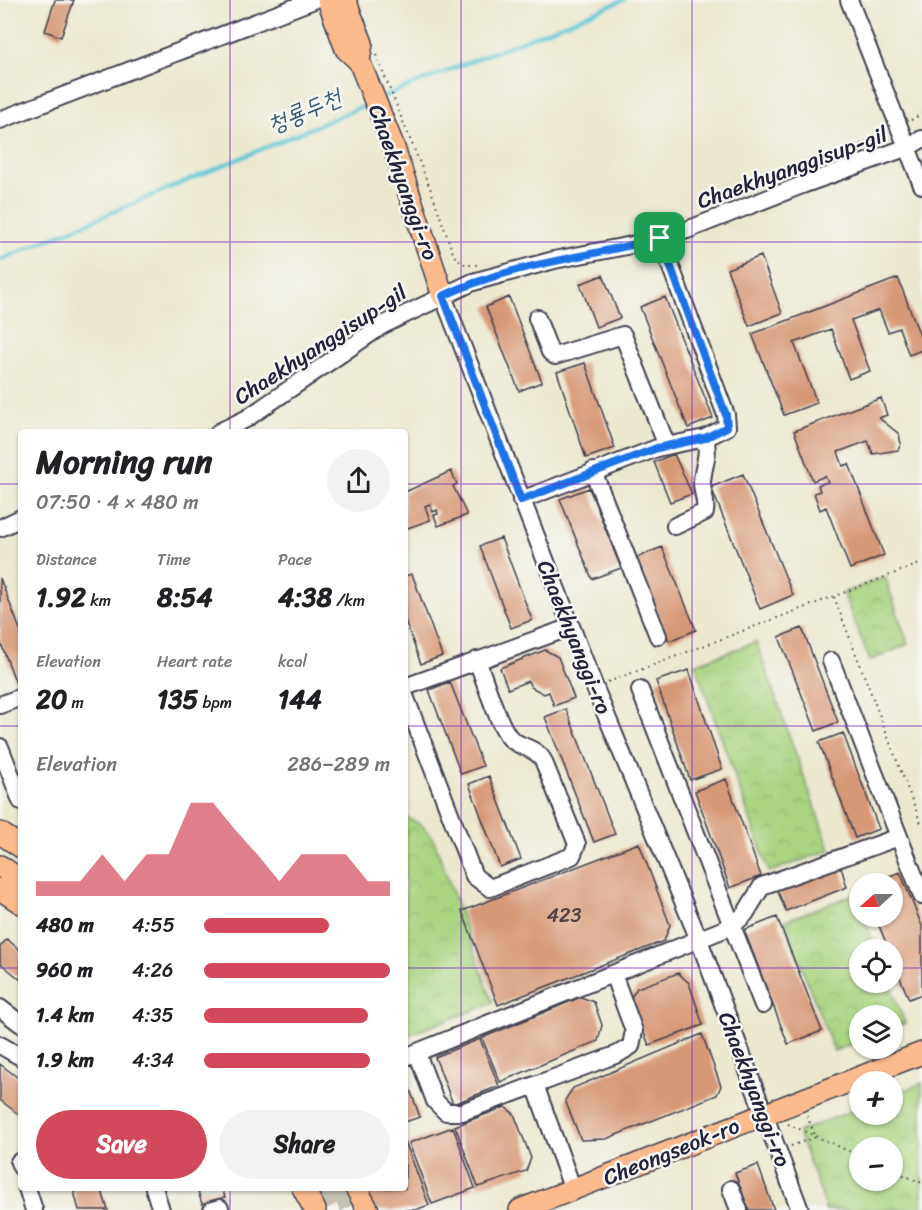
<!DOCTYPE html>
<html lang="en">
<head>
<meta charset="utf-8">
<style>
  body { margin:0; font-family:Sriracha,"Poor Story",sans-serif; background:#f2f2f2; color:#202124; height:100vh; display:flex; flex-direction:column; font-size:22px; white-space:nowrap }
  * { box-sizing:border-box; margin:0 }
  p { font-size:20px; color:#757577 }
  .icon { flex:none; width:33px; height:33px; fill:none; stroke:currentColor; stroke-width:2; stroke-linecap:round; stroke-linejoin:round }
  .map { position:relative; flex:1; overflow:hidden }
  .details { position:absolute; left:18px; top:429px; width:390px; height:762px; display:flex; flex-direction:column; background:#fff; border-radius:6px; box-shadow:0 2px 4px #0004 }
  .details>* { flex:none }
  .needle { width:39px; rotate:249deg }
  .tools { position:absolute; left:849px; top:873px; display:grid; gap:12px }
  .tools a { display:grid; place-items:center; width:54px; height:54px; border-radius:50%; background:#fff; box-shadow:0 2px 4px #0004; font-size:30px }
  .pin { position:absolute; display:grid; place-items:center; width:51px; height:51px; color:#fff; margin:-26px; border-radius:12px; box-shadow:0 3px 9px #0006 }
  .round { display:grid; place-items:center; flex:none; width:63px; height:63px; border-radius:32px; background:#f2f2f2 }
  .headline { display:flex; align-items:center; justify-content:space-between; height:102px; padding:0 18px }
  h1 { font-size:33px; font-weight:800; line-height:45px }
  .figures { display:grid; grid-template-columns:repeat(3,1fr); gap:9px; height:102px; padding:6px 18px }
  .figures div { display:grid; align-content:center }
  .figures b { font-size:26px; font-weight:800 }
  .figures small { font-size:16px; font-weight:400 }
  .figures p { font-size:16px }
  .chart { height:168px; padding:12px 18px }
  .chart p { display:flex; justify-content:space-between }
  .chart svg { width:100%; height:108px; margin-top:6px; fill:#d1495b; opacity:.7 }
  .button { display:flex; gap:12px; margin-top:auto; padding:12px 18px }
  .button a { flex:1; height:69px; border-radius:36px; background:#d1495b; color:#fff; font-size:24px; font-weight:800; line-height:69px; text-align:center }
  .button a+a { background:#f2f2f2; color:#202124 }
  ul { padding:0 18px; list-style:none; font-size:20px }
  li { display:grid; grid-template-columns:96px 72px 1fr; align-items:center; height:45px }
  li i { height:15px; border-radius:8px; background:#d1495b }
  .map>svg:first-child { display:block }
</style>
</head>
<body>
<div class="map">
<svg width="922" height="1210" viewBox="0 0 922 1210">
  <defs>
    <pattern id="park-crowns" width="20" height="18" patternUnits="userSpaceOnUse" patternTransform="scale(1.5)"><rect width="20" height="18" fill="#aad480"/><path d="M2 6a3 3 0 1 1 6 0M12 15a3 3 0 1 1 6 0" fill="none" stroke="#92b670"/></pattern>
  </defs>
  <rect width="100%" height="100%" fill="#f6f6f2"/>
  <filter id="ink" filterUnits="userSpaceOnUse"><feTurbulence type="fractalNoise" baseFrequency=".0167" numOctaves="2"/><feDisplacementMap in="SourceGraphic" scale="12" xChannelSelector="R" yChannelSelector="G"/><feConvolveMatrix kernelMatrix="1 2 1 2 8 2 1 2 1" color-interpolation-filters="sRGB"/></filter>
  <filter id="wash" filterUnits="userSpaceOnUse"><feTurbulence type="fractalNoise" baseFrequency=".008" numOctaves="4" result="noise"/><feDisplacementMap in="SourceGraphic" scale="24" xChannelSelector="R" yChannelSelector="G"/><feGaussianBlur stdDeviation="1.35" result="paint"/><feColorMatrix in="noise" values="0 0 0 0 0 0 0 0 0 0 0 0 0 0 0 0 0 1.4 0 .05"/><feComposite in="paint" operator="in"/></filter>
  <g filter="url(#wash)">
    <rect width="100%" height="100%" fill="#ece8d0"/>
    <!-- park -->
    <path fill="url(#park-crowns)" stroke="#667b5e" stroke-width="1.5" fill-rule="evenodd" d="M885,577L908,644L870,661L843,593Z
      M756,642L830,850L769,872L695,664Z
      M405,817L422,825L434,840L493,1003L405,1036Z
      M855,894L859,907L860,916L863,917L876,949L860,950V982L889,983L905,1023L893,1028L892,1016H860L859,1041L834,1051L784,921Z
      M922,1083V1210H825L823,1199L798,1132L859,1108L860,1114H892L893,1095ZM860,1148H892V1180H860Z"/>
    <g fill="none" stroke-linecap="round" stroke-linejoin="round">
      <!-- stream -->
      <path stroke="#5bc6d4" stroke-width="4" d="M380,98L624,0
        M0,260L368,104"/>
    </g>
    <g id="blocks">
      <!-- building -->
      <path fill="#d79876" d="M55,0H74L61,37L45,31Z
        M761,256L782,313L749,326L727,269Z
        M603,275L620,318L596,327L580,284Z
        M898,278L922,341V350L909,355L899,328L888,332L879,310L851,320L870,371L849,379L831,329L794,343L817,403L784,415L752,334Z
        M509,297L542,382L519,391L486,307Z
        M665,297L713,418L688,428L640,307Z
        M585,363L615,448L586,458L557,372Z
        M881,398L887,415L879,418L899,434L901,444L898,450L873,454L868,441L838,452L843,466L849,464L884,555L850,569L826,507L820,510L814,493L820,491L818,485L828,482L825,476L813,481L794,431Z
        M674,454L692,494L670,502L654,462Z
        M451,471L457,484L453,486L467,515L438,526L434,515L438,514L437,510L433,512L430,504L425,506L430,520L405,529V492Z
        M743,474L793,595L760,609L711,487Z
        M589,488L621,568L592,579L560,499Z
        M501,538L532,620L511,628L480,546Z
        M662,547L696,630L669,641L636,558Z
        M412,574L442,656L421,664L405,620V576Z
        M0,578L21,632V685L17,686L0,641Z
        M802,628L838,722L816,731L779,637Z
        M545,650L558,657L574,698L554,706L549,692L544,694L531,687L528,681L508,689L500,668Z
        M689,670L722,769L690,780L656,681Z
        M450,682L483,766L461,774L429,690Z
        M566,709L615,834L594,842L545,717Z
        M843,733L879,829L855,838L819,742Z
        M489,776L521,859L500,867L469,784Z
        M726,779L761,876L730,888L695,791Z
        M639,843L670,925L664,941L498,1005L462,911Z
        M840,864L847,887L786,911L776,887Z
        M900,872L922,926V994L909,999L892,959V950H889L875,916H892V884L872,883Z
        M777,917L822,1031L788,1044L744,930Z
        M7,939L21,951V980L0,963V947Z
        M678,973L689,983L703,1025L649,1045L630,999L637,988Z
        M581,997L594,1002L602,1025L598,1041L500,1082L482,1038Z
        M702,1034L721,1086L717,1095L606,1139L581,1140L565,1100L573,1088Z
        M480,1039L499,1086L453,1104L435,1057Z
        M0,1064L21,1080V1116L0,1100Z
        M405,1076L420,1117L405,1122Z
        M505,1107L514,1114L531,1158L526,1171L478,1187L455,1126Z
        M453,1127L475,1188L432,1204L409,1143Z
        M405,1141L429,1205L415,1210H371L361,1188H405Z
        M758,1165L774,1210H749L735,1173Z
        M73,1188H101L108,1210H79Z
        M197,1188H222L225,1197L202,1204Z"/>
    </g>
  </g>
  <g filter="url(#ink)">
    <use href="#blocks" fill-opacity="0" stroke="#404051" stroke-width="1.5"/>
    <g fill="none" stroke-linecap="round" stroke-linejoin="round">
      <!-- major-tunnel -->
      <path stroke="#c4c0b2" stroke-width="21" stroke-dasharray="21 10" stroke-linecap="butt" d="M321,1188L333,1210
        M340,1188L352,1210"/>
      <!-- minor casing -->
      <g stroke="#404051" stroke-width="20">
        <path id="minor" d="M849,0L922,185
          M0,120L314,0
          M443,296L595,688L699,940L800,1210
          M537,318L550,352L555,356L623,335L667,446
          M219,432L246,419L383,325L473,282L554,260L632,245L687,230L802,185L908,147L922,139
          M593,471L658,636
          M521,500L657,448L705,438L727,427L726,415L660,238
          M675,526L705,512C707,500 702,493 702,482C703,465 710,455 705,438
          M0,528L21,518
          M831,661L922,896
          M405,687L571,627
          M640,690L763,1005
          M405,696L474,876L490,888L572,856L577,844L543,760C535,747 521,748 511,739C499,728 484,678 477,660
          M0,705L21,697
          M0,747L21,801
          M0,1008L21,1024
          M0,1045L21,1057
          M417,1053L435,1101L446,1112H462L535,1085
          M405,1057L732,926L745,914L762,886L899,837
          M19,1162L21,1167
          M27,1188L34,1210
          M154,1188L161,1210
          M731,1189L739,1210
          M573,1190L535,1085L618,1054L631,1046L634,1031L613,974
          M212,1210L220,1208"/>
      </g>
      <!-- major casing -->
      <g stroke="#404051" stroke-width="24">
        <path id="major" d="M328,0L346,49L359,61L393,145L443,296
          M345,0L362,43L359,61
          M0,833L21,847
          M0,866L21,880
          M0,889L21,903
          M303,1188L315,1210
          M356,1188L368,1210
          M520,1210L922,1053"/>
      </g>
      <!-- path -->
      <path stroke="#404051" stroke-width="2" stroke-dasharray="1.5 4.5" stroke-linecap="butt" d="M376,55L432,193L454,256L466,265H479
        M911,120L922,114
        M822,162L887,132
        M834,597L922,826
        M608,682L922,563
        M788,1124L860,1156
        M791,1146L816,1137L807,1116
        M892,1170L922,1183"/>
      <!-- minor -->
      <use href="#minor" stroke="#fff" stroke-width="16"/>
      <!-- major -->
      <use href="#major" stroke="#fbbb8d" stroke-width="21"/>
    </g>
  </g>
  <g fill="none" stroke-linecap="round" stroke-linejoin="round" filter="url(#ink)">
    <!-- route casing -->
    <g stroke="#fff" stroke-width="12">
      <path id="route" d="M660,238L726,415L727,427L705,438L657,448L521,500L443,296C512,263 587,258 660,238Z"/>
    </g>
    <!-- route -->
    <use href="#route" stroke="#1a73e8" stroke-width="8"/>
  </g>
  <!-- grid -->
  <path fill="none" stroke="#7b2cbf" stroke-width="1.5" stroke-opacity="0.55" d="M230,0V432M461,0V1210M692,0V1210M0,242H922M0,484H21M405,484H922M0,726H21M405,726H922M0,968H21M405,968H860M892,968H922M230,1188V1210"/>
  <g text-anchor="middle" stroke-width="5" stroke-linejoin="round" paint-order="stroke">
    <!-- number labels -->
    <g font-size="20" fill="#4f404a">
      <text x="564" y="922">423</text>
    </g>
    <!-- street labels -->
    <g font-size="22" fill="#22223b" stroke="#f6f6f2">
      <text transform="translate(792 167) rotate(-20)" y="8">Chaekhyanggisup-gil</text>
      <text transform="translate(404 182) rotate(70)" y="8">Chaekhyanggi-ro</text>
      <text transform="translate(320 344) rotate(-33)" y="8">Chaekhyanggisup-gil</text>
      <text transform="translate(575 637) rotate(68)" y="8">Chaekhyanggi-ro</text>
      <text transform="translate(755 1089) rotate(69)" y="8">Chaekhyanggi-ro</text>
      <text transform="translate(671 1151) rotate(-22)" y="8">Cheongseok-ro</text>
    </g>
    <!-- water labels -->
    <g font-size="24" font-style="italic" fill="#365b71" stroke="#f6f6f2">
      <text transform="translate(304 111) rotate(-23)" y="8">청룡두천</text>
    </g>
  </g>
</svg>
<div class="tools">
<a><svg class="needle" viewBox="-14 -14 28 28"><path d="M0-13l5 13h-10z" fill="#e53935"/><path d="M0 13l5-13h-10z" fill="#757577"/></svg></a>
<a><svg class="icon" aria-label="locate" viewBox="0 0 24 24"><circle cx="12" cy="12" r="6"/><path d="M12 2v4M12 18v4M2 12h4M18 12h4"/></svg></a>
<a><svg class="icon" aria-label="layers" viewBox="0 0 24 24"><path d="M12 4l9 5-9 5-9-5zM3 14l9 5 9-5"/></svg></a>
<a>+</a>
<a>−</a>
</div>
<div class="pin" style="left:660px;top:238px;background:#1e9e55"><svg class="icon" aria-label="arrive" viewBox="0 0 24 24"><path d="M6 21V4h12l-3 4 3 4H6"/></svg></div>
<section class="details">
<div class="headline"><div><h1>Morning run</h1><p>07:50 · 4 × 480 m</p></div><a class="round"><svg class="icon" aria-label="share" viewBox="0 0 24 24"><path d="M12 15V3M7 8l5-5 5 5M5 13v7h14v-7"/></svg></a></div>
<div class="figures">
<div><p>Distance</p><b>1.92<small> km</small></b></div>
<div><p>Time</p><b>8:54</b></div>
<div><p>Pace</p><b>4:38<small> /km</small></b></div>
</div>
<div class="figures">
<div><p>Elevation</p><b>20<small> m</small></b></div>
<div><p>Heart rate</p><b>135<small> bpm</small></b></div>
<div><p>kcal</p><b>144</b></div>
</div>
<div class="chart"><p><span>Elevation</span>286–289 m</p>
<svg viewBox="0 0 160 44" preserveAspectRatio="none"><path d="M0 44V38L10 38L20 38L30 27L40 38L50 27L60 27L70 6L80 6L90 17L100 27L110 38L120 27L130 27L140 27L150 38L160 38V44z"/></svg>
</div>
<ul>
<li><b>480 m</b>4:55<i style="width:67%"></i></li>
<li><b>960 m</b>4:26<i style="width:100%"></i></li>
<li><b>1.4 km</b>4:35<i style="width:88%"></i></li>
<li><b>1.9 km</b>4:34<i style="width:89%"></i></li>
</ul>
<div class="button"><a>Save</a><a>Share</a></div>
</section>
</div>
</body>
</html>
